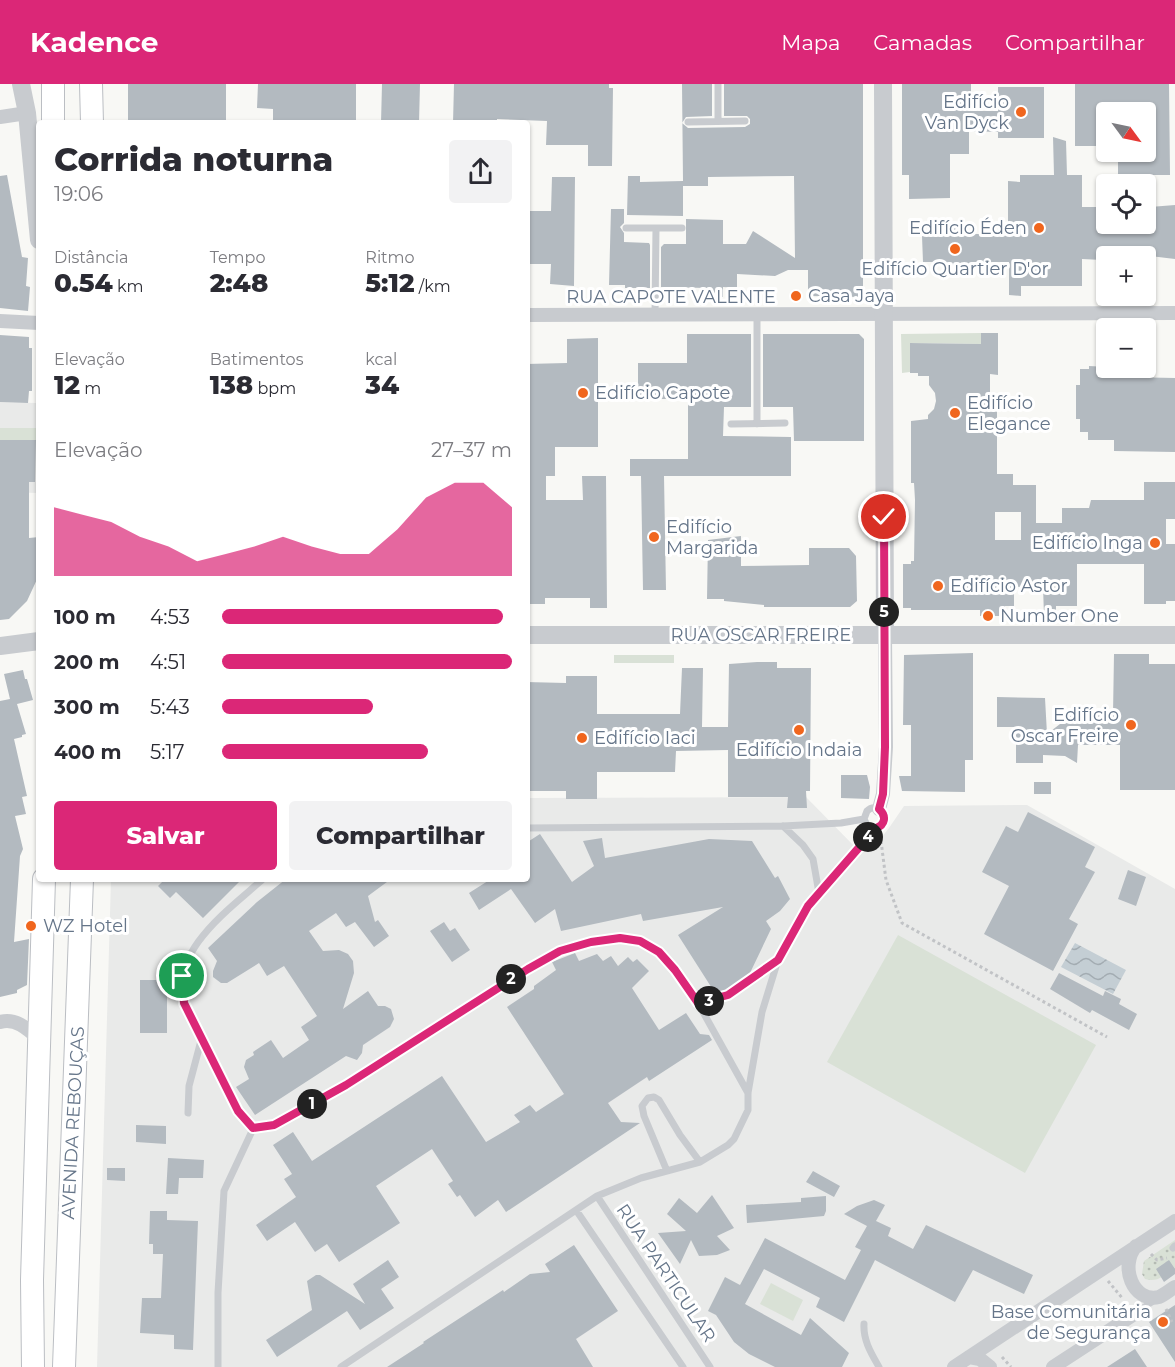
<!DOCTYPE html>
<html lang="pt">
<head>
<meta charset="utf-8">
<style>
  body { margin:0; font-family:Montserrat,sans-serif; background:#f2f2f3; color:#2b2b33; height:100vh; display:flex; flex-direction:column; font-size:22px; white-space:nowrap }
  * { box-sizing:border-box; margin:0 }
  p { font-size:20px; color:#7c7c81 }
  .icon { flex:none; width:33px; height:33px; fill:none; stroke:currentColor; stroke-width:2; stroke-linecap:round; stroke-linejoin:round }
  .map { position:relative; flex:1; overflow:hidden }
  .panel { position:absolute; left:36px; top:36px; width:494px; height:762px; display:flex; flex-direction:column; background:#fff; border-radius:6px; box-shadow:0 2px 4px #0004 }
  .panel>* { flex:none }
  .needle { width:39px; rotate:123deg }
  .buttons { position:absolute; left:1096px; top:18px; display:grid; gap:12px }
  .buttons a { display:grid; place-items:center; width:60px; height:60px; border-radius:6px; background:#fff; box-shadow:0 2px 4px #0004; font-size:30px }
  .pin { position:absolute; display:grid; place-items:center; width:51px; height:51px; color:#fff; margin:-26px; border:3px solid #fff; border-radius:50%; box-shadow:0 2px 6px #0007 }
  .km { position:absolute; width:30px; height:30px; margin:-15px; border-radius:50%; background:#222; color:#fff; font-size:16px; line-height:30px; text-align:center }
  .round { display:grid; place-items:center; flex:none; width:63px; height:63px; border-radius:6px; background:#f2f2f3 }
  .head { display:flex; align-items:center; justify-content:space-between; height:102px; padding:0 18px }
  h1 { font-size:33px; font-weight:800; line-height:45px }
  .figures { display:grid; grid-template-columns:repeat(3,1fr); gap:9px; height:102px; padding:6px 18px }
  .figures div { display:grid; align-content:center }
  .figures b { font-size:26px; font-weight:800 }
  .figures small { font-size:16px; font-weight:400 }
  .figures p { font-size:16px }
  .chart { height:168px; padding:12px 18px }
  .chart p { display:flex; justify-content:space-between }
  .chart svg { width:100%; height:108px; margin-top:6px; fill:#db2777; opacity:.7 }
  .button { display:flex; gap:12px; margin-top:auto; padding:12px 18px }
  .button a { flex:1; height:69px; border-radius:6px; background:#db2777; color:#fff; font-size:24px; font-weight:800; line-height:69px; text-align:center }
  .button a+a { background:#f2f2f3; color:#2b2b33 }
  ul { padding:0 18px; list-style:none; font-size:20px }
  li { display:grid; grid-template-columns:96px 72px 1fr; align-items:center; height:45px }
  li i { height:15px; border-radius:8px; background:#db2777 }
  header { display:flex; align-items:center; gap:36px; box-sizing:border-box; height:84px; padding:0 30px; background:#db2777; color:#fff }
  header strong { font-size:28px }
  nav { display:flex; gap:33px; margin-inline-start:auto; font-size:21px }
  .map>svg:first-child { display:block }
</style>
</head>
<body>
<header>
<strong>Kadence</strong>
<nav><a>Mapa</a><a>Camadas</a><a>Compartilhar</a></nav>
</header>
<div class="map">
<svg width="1175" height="1283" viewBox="0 0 1175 1283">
  <defs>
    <pattern id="grass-dots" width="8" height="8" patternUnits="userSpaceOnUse" patternTransform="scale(1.5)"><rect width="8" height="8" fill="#d9e1d6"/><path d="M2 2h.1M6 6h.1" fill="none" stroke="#b4bbb3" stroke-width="1.8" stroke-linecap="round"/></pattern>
    <pattern id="water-waves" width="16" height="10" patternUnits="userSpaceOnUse" patternTransform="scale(1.5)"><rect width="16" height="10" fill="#c4ced4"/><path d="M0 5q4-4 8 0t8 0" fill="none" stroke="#a3acb2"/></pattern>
  </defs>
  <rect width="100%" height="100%" fill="#f8f8f5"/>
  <!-- built -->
  <path fill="#e9eae9" d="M0,318L36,319L38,409L0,408Z
    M806,713L858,766L864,767L873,764L889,744L904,722L1027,721L1175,805V1283H97L111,795H526L527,714Z"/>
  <!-- grass -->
  <path fill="url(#grass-dots)" d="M1175,1156V1185C1165,1191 1157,1199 1145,1195L1142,1190L1144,1177Z"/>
  <!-- garden -->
  <path fill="#d9e1d6" d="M981,249V260L911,259L910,288L902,289L901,250Z
    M0,344H36V356H0Z
    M614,571H674V579H614Z
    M898,851L1096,961L1025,1089L827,978Z
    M771,1199L803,1216L793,1237L760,1220Z"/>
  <!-- water -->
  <path fill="url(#water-waves)" d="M1075,859L1126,886L1113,910L1061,883Z"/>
  <!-- building -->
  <path fill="#b3bac0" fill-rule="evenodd" d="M128,0H226V39H128Z
    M258,0H356V39H273V25L257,24Z
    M382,0H420L419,39H381Z
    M454,0H609V4H613L612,82H588V61H546L547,37L497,35V39H453Z
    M682,0H712V32L686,33L682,39L688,44L745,43L750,40V35L747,32H724V0H863V213L808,212V186H788L775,192L737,190V204L723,203V213H709L708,204L661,203V163L664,160H686V135L723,136V160H746L753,147L795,174L794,92L708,93V102H683V132L627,131L628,92H640V98L683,97Z
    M902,0H971V27H998V3H1044V54H998V48L969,47V70H950V114L909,115V91H902Z
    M1075,0H1169L1170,91H1118V68H1146V28H1107V62H1075Z
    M1053,53L1066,57L1067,91H1082V123H1102V140H1150V123L1175,121V175L1150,172H1102V176L1082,175V202H1021V212L1009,211V178H973V182H937V178H923L922,152L946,151V139L964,138V150H1008V97L1020,98V91H1054Z
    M7,91L22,173L28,174L26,202L30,203L28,227L0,224V92Z
    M552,93H575L574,202L550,200L551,180H527L528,127H551Z
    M611,125H624V139L620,143L624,149V158L649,159L650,161V204H625V201H609Z
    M981,249H998V291L990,290V326H997V390H1013V401H1036V439H1062V424H1089L1091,416H1144V398H1175V435H1166V460H1175V517H1166V520H1144V480H1077V522H1056V532H1044L1043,502L1014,503V522H1005V532H980V526H911V524H903V480H911V477H914L915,416L914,399H911V337L928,335V331L934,325L936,317L935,309L929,301V292H918V289H910V259L981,260ZM995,428H1021V456H995Z
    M687,250H751V323H724L723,352L791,353V392H664L666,506H643L641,392H630V375H688V315H638V279H687Z
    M763,250H859L864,255V357H794L793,323H763Z
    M0,251L29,253V264H32V307H29L28,319L0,318Z
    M598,254V363H555V392H546V416H583L582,392H606L607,524H590V514H545V520H526V280L567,279V255Z
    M1089,282L1126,284V293L1175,294V368L1114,367V356H1088V348H1080V335H1076V301H1080V285H1089Z
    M0,356H36L35,398H29V454L39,453V491L27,517L9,535L0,536Z
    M741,452V482L809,481V464H849L856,472L857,517L850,523H764V521L724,517V515H707L708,456Z
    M973,569V676H965V708L902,707L899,692H911V641H903L904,571Z
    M1114,570H1149V580H1175V706H1120V661H1078L1077,679L1065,672L1043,671V679H1016V643H997V613L1045,614L1047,650L1073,630H1113Z
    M757,578H777V584H811L810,707H806L807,724H787L788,713H728V666L676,667L675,688H597V715H566V707H526V598L566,599V592H597V630H680L682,584H703L702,643H728L729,580Z
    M23,586L25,595H27L33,616L17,620L26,650L22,651V653L14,655L27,712L22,713L26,730L15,732L23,765L20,772L14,858L29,855L27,901L17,906V909L0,913V617L10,615L4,590Z
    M841,691H867L870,703L869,715L841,714Z
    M1034,698H1051V710H1034Z
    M1028,728L1095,763L1085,783L1095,788L1069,835L1078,840L1053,887L984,850L1009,802L982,788L1006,742L1018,748Z
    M540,750L572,798L594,782L583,757L602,754L605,774L709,755L752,757L775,794L778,792L790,815L780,827L766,837L771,845L750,889L726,906L715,909L678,851L723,823L643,837L641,830L561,847L555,825L535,839L511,805L479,826L469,809L491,795H526V759Z
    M1128,786L1146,793L1136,822L1118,815Z
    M163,795H242L203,834L176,808L170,814L158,802L164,796Z
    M286,795H391L368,812L375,838L378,836L389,852L374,863L355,838L346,843L336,829L309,847L323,867L339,866L348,870L353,877L354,889L343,925L368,907L378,922H385L391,925L394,935L390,943L363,961L362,969L357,976L346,972L255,1031L236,1003L249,995L244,983L246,976L254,971L253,968L271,956L283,974L309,956L301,943L317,932L284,882L267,892L259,879L227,899H221L213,893V887L217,877L208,864L257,818Z
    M444,838L450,847L455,844L470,866L452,878L430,847Z
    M575,869L579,877L597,870L603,877L611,872L618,882L628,873L633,878L637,875L649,887L632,904L659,946L686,929L700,950L709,951L712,956L649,997L647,993L608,1019L621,1038L640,1039L506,1128L498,1116L475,1133L460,1111L457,1113L448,1100L453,1097L432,1065L376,1102L400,1139L339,1178L327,1160L315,1168L295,1138L267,1157L256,1141L296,1113L284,1095L292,1090L273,1061L293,1048L312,1077L442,992L486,1058L520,1038L514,1031L530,1021L536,1028L564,1010L507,923L534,905V902L556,886L552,878Z
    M1059,889L1103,912L1105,907L1121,915L1119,920L1137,930L1129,946L1092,926L1090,929L1050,905Z
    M140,896H167V949H140Z
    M136,1041L166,1042V1060L136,1058Z
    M168,1074L204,1076L203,1094H179L178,1110H166Z
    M107,1084H125V1097L107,1096Z
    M813,1087L840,1102L834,1113L806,1098Z
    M712,1111L734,1144L717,1152L730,1166L717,1171L699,1172L691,1156L680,1180L658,1149L686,1147L667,1130L679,1114L697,1129Z
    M826,1112V1127L824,1132L747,1139L746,1121L801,1118V1114Z
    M874,1116L885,1121L876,1137L891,1144L888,1152L913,1165L926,1141L1033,1191L1024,1210L973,1186L955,1218L875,1176L844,1238L816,1223L820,1214L764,1185L745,1220L801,1251L810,1234L849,1269L842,1283H775L749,1270L734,1258L716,1231L708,1227L725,1193L740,1201L765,1154L845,1196L861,1166L855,1163L867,1142L844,1130L857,1122Z
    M150,1127H167V1136L198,1137L193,1266L174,1265V1251L140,1249L142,1214H161L163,1170H153V1160H149Z
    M574,1161L618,1227L576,1255L593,1283H387L424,1259L423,1258L503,1206L504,1208L530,1190L550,1188L545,1180Z
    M388,1176L399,1193L381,1205L394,1224L360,1246L347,1227L277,1273L266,1256L312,1226L307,1197L316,1191H320L365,1220L353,1200Z
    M1169,1176L1175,1185V1190L1164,1198L1156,1185Z
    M1175,1221V1278L1149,1238Z
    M1135,1265L1147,1283H1107Z"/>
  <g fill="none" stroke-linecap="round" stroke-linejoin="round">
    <!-- primary casing -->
    <g stroke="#bbbec3" stroke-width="24">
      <path id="primary" d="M53,0V39
        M91,0L92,39
        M33,1283L32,1196L44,795
        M64,1283L82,795"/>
    </g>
    <!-- path -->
    <path stroke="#c1c3c6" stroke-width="3" stroke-dasharray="3 3" stroke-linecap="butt" d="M881,757L886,796L902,839L1107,953
      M1151,1170L1157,1176L1167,1174
      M1108,1197L1123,1215
      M1166,1225L1172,1238
      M1002,1273L1011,1283"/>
    <!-- service -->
    <path stroke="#c8cbcf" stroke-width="7" d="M718,0V37
      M688,38L745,37
      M626,144H682
      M655,231L656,144
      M757,231V340
      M731,340L785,339
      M783,742L803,761L813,775L819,809
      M526,744L783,742L841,739L864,735
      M698,919L728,911L777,877
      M188,1029L189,1002L202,953
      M253,1045L274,1041L346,1001L528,885L560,867L591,858L619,853L640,857L659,868L675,886L698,919L748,1009
      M253,1045C232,1019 219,990 205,961C199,947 190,934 185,920C168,867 230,825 263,795
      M667,1087L644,1032L642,1022L648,1014L654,1013L659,1016L680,1051L700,1078
      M597,1112L710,1283
      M576,1126L683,1283
      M1173,1164L1175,1162
      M1136,1229L1156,1215
      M864,1240C863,1256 871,1269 879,1283
      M218,1283V1209L224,1107L253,1045
      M341,1283L597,1112L641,1094L700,1078L728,1061L734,1055L748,1026V1009L762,928L778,876L808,822L876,744L883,739L884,729C879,723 872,722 867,727L864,735L867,741L876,744"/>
    <!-- minor -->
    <path stroke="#c8cbcf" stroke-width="14" d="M0,33L27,29
      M526,231L1175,229
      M0,237L39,239
      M879,725L883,710L886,663L885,552
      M0,938C16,933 29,946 40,956
      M1136,1162C1119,1182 1133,1219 1159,1213C1164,1211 1170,1206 1175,1203
      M969,1273L980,1275L990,1283
      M954,1283L1175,1137
      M1053,1283L1136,1229"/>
    <!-- tertiary -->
    <path stroke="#c8cbcf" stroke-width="18" d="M21,0L27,29L39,156
      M883,0L885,552
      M526,551H1175
      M0,562L39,557"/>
    <!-- primary -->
    <use href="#primary" stroke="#fff" stroke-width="22"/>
  </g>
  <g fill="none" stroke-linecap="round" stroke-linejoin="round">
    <!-- route casing -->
    <g stroke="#fff" stroke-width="12">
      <path id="route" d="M182,892L184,919L238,1027L253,1044L274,1041L346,1001L528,885L560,867L591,858L620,854L640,857L659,868L675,886L698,919L728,911L778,876L808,822L876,744C885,741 887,732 879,725L883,710L885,663L884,433"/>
    </g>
    <!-- route -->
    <use href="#route" stroke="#db2777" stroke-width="8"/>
  </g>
  <!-- markers -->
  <g fill="#f0661e" stroke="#fff" stroke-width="2">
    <circle cx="1021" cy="28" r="6"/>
    <circle cx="1039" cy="144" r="6"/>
    <circle cx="955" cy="165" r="6"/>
    <circle cx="796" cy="212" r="6"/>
    <circle cx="583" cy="309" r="6"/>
    <circle cx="955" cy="329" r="6"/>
    <circle cx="654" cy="453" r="6"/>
    <circle cx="1155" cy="459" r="6"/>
    <circle cx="938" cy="502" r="6"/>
    <circle cx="988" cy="532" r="6"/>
    <circle cx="1131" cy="641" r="6"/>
    <circle cx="799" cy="646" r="6"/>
    <circle cx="582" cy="654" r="6"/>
    <circle cx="31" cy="842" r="6"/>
    <circle cx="1163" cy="1238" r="6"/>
  </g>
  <g text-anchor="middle" stroke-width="6" stroke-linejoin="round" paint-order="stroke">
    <!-- poi labels -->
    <g font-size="18" fill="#657589" stroke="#fff" text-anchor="start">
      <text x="1009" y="24" text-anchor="end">Edifício<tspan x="1009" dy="21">Van Dyck</tspan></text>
      <text x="1027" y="150" text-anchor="end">Edifício Éden</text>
      <text x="955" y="191" text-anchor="middle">Edifício Quartier D'or</text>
      <text x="808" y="218">Casa Jaya</text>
      <text x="595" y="315">Edifício Capote</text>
      <text x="967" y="325">Edifício<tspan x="967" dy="21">Elegance</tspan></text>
      <text x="666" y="449">Edifício<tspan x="666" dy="21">Margarida</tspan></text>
      <text x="1143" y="465" text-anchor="end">Edifício Inga</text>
      <text x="950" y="508">Edifício Astor</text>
      <text x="1000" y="538">Number One</text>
      <text x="1119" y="637" text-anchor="end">Edifício<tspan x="1119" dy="21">Oscar Freire</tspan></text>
      <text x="594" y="660">Edifício Iaci</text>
      <text x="799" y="672" text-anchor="middle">Edifício Indaia</text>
      <text x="43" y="848">WZ Hotel</text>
      <text x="1151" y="1234" text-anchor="end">Base Comunitária<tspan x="1151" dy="21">de Segurança</tspan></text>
    </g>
    <!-- street labels -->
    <g font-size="18" fill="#657589" stroke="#fff">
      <text x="671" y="219">RUA CAPOTE VALENTE</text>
      <text x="761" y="557">RUA OSCAR FREIRE</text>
      <text transform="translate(73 1039) rotate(-87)" y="6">AVENIDA REBOUÇAS</text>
      <text transform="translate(666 1189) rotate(56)" y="6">RUA PARTICULAR</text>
    </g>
  </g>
</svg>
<div class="buttons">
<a><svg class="needle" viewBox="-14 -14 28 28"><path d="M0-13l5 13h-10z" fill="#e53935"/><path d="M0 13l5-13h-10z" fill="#7c7c81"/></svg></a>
<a><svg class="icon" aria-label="locate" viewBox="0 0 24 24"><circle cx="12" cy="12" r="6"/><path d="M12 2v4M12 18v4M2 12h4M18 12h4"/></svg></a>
<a>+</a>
<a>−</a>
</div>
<div class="pin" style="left:182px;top:892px;background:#1e9e55"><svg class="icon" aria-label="arrive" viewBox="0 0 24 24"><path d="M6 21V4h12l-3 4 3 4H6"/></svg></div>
<div class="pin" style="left:884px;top:433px;background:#d93025"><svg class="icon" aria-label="check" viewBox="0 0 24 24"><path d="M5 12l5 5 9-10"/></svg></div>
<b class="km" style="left:312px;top:1020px">1</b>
<b class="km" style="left:511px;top:895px">2</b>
<b class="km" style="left:709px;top:917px">3</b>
<b class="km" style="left:868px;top:753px">4</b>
<b class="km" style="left:884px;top:528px">5</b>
<section class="panel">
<div class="head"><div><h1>Corrida noturna</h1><p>19:06</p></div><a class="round"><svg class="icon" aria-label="share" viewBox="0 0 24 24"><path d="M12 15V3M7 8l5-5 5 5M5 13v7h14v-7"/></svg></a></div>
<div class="figures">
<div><p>Distância</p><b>0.54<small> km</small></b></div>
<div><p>Tempo</p><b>2:48</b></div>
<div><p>Ritmo</p><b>5:12<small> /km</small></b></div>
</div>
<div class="figures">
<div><p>Elevação</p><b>12<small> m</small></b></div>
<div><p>Batimentos</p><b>138<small> bpm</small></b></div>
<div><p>kcal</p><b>34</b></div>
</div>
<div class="chart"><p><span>Elevação</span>27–37 m</p>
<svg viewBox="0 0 160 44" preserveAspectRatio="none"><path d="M0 44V16L10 19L20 22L30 28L40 32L50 38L60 35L70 32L80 28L90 32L100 35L110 35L120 25L130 12L140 6L150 6L160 16V44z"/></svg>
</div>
<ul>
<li><b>100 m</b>4:53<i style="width:97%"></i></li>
<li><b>200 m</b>4:51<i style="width:100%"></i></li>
<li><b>300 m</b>5:43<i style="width:52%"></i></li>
<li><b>400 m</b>5:17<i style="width:71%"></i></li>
</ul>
<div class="button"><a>Salvar</a><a>Compartilhar</a></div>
</section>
</div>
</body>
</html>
